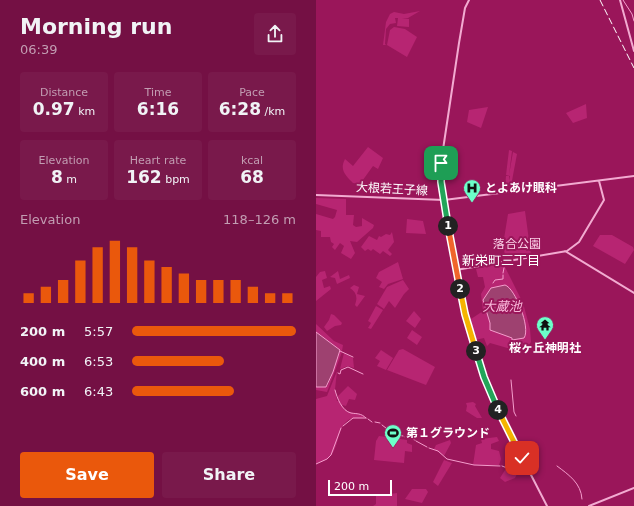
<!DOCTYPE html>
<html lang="en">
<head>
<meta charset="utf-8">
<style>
  body { margin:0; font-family:"DejaVu Sans","Noto Sans JP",sans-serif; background:#79194b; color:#f1f3f6; height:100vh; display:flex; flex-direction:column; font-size:15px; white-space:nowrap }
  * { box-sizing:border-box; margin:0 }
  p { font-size:13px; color:#c29db2 }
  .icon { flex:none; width:22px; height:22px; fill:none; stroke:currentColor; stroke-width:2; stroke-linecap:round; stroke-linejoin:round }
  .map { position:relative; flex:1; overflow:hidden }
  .panel { display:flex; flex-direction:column; background:#741044; width:316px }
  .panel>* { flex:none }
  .scale { position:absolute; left:12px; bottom:10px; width:64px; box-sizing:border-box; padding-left:4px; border:2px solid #fff; border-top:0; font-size:11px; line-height:14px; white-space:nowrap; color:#fff; -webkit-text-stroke:3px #9a165a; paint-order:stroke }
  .pin { position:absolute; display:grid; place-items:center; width:34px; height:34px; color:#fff; margin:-17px; border-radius:8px; box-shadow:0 2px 6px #0006 }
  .km { position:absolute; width:20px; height:20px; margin:-10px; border-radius:50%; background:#222; color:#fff; font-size:11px; line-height:20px; text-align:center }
  .round { display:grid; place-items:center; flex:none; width:42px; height:42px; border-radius:4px; background:#79194b }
  .headline { display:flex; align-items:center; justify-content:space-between; height:68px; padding:0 20px }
  h1 { font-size:22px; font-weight:800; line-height:30px }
  .stats { display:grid; grid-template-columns:repeat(3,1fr); gap:6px; height:68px; padding:4px 20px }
  .stats div { display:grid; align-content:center; border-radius:4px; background:#79194b; text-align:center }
  .stats b { font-size:17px; font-weight:800 }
  .stats small { font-size:11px; font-weight:400 }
  .stats p { font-size:11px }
  .chart { height:112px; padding:8px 20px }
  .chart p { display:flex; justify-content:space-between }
  .chart svg { width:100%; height:72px; margin-top:4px; stroke:#ea580c; stroke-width:6 }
  .action { display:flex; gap:8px; margin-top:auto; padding:8px 20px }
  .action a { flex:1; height:46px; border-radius:4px; background:#ea580c; color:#fff; font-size:16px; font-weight:800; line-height:46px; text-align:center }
  .action a+a { background:#79194b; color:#f1f3f6 }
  ul { padding:0 20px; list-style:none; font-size:13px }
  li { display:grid; grid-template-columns:64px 48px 1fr; align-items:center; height:30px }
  li i { height:10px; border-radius:5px; background:#ea580c }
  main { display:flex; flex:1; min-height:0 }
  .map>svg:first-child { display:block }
</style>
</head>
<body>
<main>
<section class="panel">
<div class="headline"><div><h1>Morning run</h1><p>06:39</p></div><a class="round"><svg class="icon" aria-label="share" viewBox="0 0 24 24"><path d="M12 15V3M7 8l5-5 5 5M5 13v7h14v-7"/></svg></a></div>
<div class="stats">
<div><p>Distance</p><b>0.97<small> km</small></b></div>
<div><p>Time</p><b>6:16</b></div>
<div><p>Pace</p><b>6:28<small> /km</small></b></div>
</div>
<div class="stats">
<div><p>Elevation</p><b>8<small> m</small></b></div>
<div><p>Heart rate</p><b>162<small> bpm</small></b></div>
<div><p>kcal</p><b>68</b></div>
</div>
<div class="chart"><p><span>Elevation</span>118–126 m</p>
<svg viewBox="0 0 160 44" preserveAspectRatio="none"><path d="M5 44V38M15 44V34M25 44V30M35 44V18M45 44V10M55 44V6M65 44V10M75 44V18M85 44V22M95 44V26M105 44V30M115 44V30M125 44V30M135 44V34M145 44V38M155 44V38"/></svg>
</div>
<ul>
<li><b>200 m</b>5:57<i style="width:100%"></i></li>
<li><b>400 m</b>6:53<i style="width:56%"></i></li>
<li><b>600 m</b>6:43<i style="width:62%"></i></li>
</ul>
<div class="action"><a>Save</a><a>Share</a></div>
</section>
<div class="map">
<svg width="318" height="506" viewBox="0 0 318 506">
  <rect width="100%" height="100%" fill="#9a165a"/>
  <!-- green -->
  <path fill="#b72572" d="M104,11L92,18H86L93,19V27L81,26L82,18H79L80,23L74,24L70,29L69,44L70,45H67L70,22L74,14L78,12L88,14Z
    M78,27L89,29L101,37L91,57L71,45L74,30Z
    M270,104L271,118L257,123L250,113Z
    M172,107L165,128L151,122L153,110Z
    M52,147L67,158L62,169L57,166L44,184L37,183C30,176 23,170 29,159L37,166Z
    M193,150L196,151L193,175L197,152L201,154L195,186L189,188L190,176H193V181L194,176L190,175Z
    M0,198L30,199V215H38L37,225L40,227L46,226V218L58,225L57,228L41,242L34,241L39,253L35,259L25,253L28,246L24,243L19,250L16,247L18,244L15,242L14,237H5V231L0,230V214L17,219L19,217L21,210L0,204Z
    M209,211L215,255L190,260L187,245L192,214Z
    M91,219L107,221L110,234L90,233Z
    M76,232L78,242L72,250L76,254L74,256L67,251L64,254L57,249L55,251L52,249L49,251L45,247L53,236L61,240L63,236L65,237L70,234L74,235Z
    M284,235H296L317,247L318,250L309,264L277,246Z
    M82,262L87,279L72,284L68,289L63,287L66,282L60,278L63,272Z
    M187,263L207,303L214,329L215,342L210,349H197L196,344L195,349L174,343L171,346L168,338L159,340L154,325L156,324L155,319L167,311L165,294L169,287L167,277H162L160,269Z
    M9,271L11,278L6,280L8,288L14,286L15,289L0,301V277L4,272Z
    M22,271L24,279L33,275L34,278L21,284L19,278L14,277Z
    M87,280L93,289L88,294L79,308L73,301L68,309L61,304L71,287Z
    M38,285L43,287L41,294L49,296L41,307L39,305C42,297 40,292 34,288Z
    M60,306L67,310L55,329L52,328L55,323L52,321Z
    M98,311L105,319L99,328L90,321Z
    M15,314L18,315L26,323L25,325L19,326L11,331L8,327L13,320Z
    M0,324L18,341L27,345L26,351L0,332Z
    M96,330L106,337L101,345L91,338Z
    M87,349L119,367L110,385L71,370L83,350Z
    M65,350L77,358L70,370L61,366L64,361L59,358Z
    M24,351L26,352L11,392L0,390V387H10L12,385Z
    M28,353L37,358L38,368L32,366L24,369Z
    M21,371L19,389L21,401H23L21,397L32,386L41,394L39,400L33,399L30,406L26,405C31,416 41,411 49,417C45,419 39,417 34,419C19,427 25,450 11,459C9,461 3,462 0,464V399L11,396Z
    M157,402L160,404L159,406L166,418H161L150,411L151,406L150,403Z
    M63,436L91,440V443L96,445V452L89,451L88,463L58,460L60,441Z
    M181,437L183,441L175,444V449L183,451L185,459L183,465H157L160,445L166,443L165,439Z
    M134,440L135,443L128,456L118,449L120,445Z
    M128,460L136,463L122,486L117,482Z
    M189,470L201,474L199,478L189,482L184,478Z
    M96,489H110L112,492L106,503L89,499Z
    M81,493V506H57L60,504V496Z"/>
  <!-- water -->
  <path fill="#9e4170" stroke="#f59dcd" d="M189,285C199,288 215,328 208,338L196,340V338L174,330V323L167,300L175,288Z
    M0,332L24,350L17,372L10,387H0Z"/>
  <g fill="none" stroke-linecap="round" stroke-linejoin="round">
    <!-- stream -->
    <path stroke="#f59dcd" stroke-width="1" d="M307,0L316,14L318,21
      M187,273L188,268
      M177,283L179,280L187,279V275
      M196,349V345
      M24,351L37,357
      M22,373L24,374L25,370L32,367L47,374
      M195,380L198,412L200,416
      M19,390C21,398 26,411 35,413C41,414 45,413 50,418
      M52,419L56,422
      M59,422L64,423
      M66,425L79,435
      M27,426L37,418H50
      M82,435L87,436
      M89,437L99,440
      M100,441L111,447
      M113,448L122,451L131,459L158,465L184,466
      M0,464L11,459L15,455L25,428
      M186,466L191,468
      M241,466C253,475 265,483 266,499
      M192,469L202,473"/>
    <!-- minor -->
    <path stroke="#f2abd1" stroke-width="2" d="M153,0L149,8L143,43L125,163L128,200L149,314L168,377L179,405L231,506
      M304,0L318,51
      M0,195L128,200L318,176
      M249,251L318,293
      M140,270L251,251L263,242L288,200L283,181
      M273,506L318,488"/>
    <!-- rail -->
    <path stroke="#fff" stroke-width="1" stroke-dasharray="7 3" stroke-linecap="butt" d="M284,0L318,68"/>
  </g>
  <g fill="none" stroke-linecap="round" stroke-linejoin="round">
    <!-- split-1 casing -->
    <g stroke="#fff" stroke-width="8">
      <path id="split-1" d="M125,163V182L132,226"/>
    </g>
    <!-- split-2 casing -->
    <g stroke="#fff" stroke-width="8">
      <path id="split-2" d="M132,226L144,289"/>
    </g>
    <!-- split-3 casing -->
    <g stroke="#fff" stroke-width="8">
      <path id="split-3" d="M144,289L149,314L160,351"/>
    </g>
    <!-- split-4 casing -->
    <g stroke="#fff" stroke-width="8">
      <path id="split-4" d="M160,351L168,377L182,410"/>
    </g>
    <!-- split-5 casing -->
    <g stroke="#fff" stroke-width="8">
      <path id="split-5" d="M182,410L206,458"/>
    </g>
    <!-- split-1 -->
    <use href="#split-1" stroke="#22a559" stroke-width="5"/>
    <!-- split-2 -->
    <use href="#split-2" stroke="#f0652b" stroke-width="5"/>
    <!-- split-3 -->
    <use href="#split-3" stroke="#f5b400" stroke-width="5"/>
    <!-- split-4 -->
    <use href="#split-4" stroke="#22a559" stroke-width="5"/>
    <!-- split-5 -->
    <use href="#split-5" stroke="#f5b400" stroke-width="5"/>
  </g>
  <!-- icons -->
  <defs>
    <g id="hospital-pin" transform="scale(0.9)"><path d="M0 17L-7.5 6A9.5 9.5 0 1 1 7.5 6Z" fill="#6cffc9" stroke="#9a165a"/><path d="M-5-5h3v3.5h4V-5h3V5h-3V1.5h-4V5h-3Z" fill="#111"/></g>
    <g id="temple-pin" transform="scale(0.9)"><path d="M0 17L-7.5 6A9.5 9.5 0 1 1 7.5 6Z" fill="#6cffc9" stroke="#9a165a"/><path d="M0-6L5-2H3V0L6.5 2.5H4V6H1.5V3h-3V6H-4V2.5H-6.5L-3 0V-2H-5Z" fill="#111"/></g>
    <g id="stadium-pin" transform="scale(0.9)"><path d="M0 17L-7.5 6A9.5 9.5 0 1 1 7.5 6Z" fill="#6cffc9" stroke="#9a165a"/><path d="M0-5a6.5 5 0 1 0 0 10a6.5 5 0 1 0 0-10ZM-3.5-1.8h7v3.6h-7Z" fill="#111"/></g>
  </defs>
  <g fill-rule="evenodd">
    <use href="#hospital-pin" x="156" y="188"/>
    <use href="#temple-pin" x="229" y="325"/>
    <use href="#stadium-pin" x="77" y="433"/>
  </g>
  <g text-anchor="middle" stroke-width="4" stroke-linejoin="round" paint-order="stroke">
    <!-- poi labels -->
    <g font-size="12" font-weight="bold" fill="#fff" stroke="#9a165a" text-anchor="start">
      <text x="169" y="192">とよあけ眼科</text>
      <text x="229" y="352" text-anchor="middle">桜ヶ丘神明社</text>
      <text x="90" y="437">第１グラウンド</text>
    </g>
    <!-- street labels -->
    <g font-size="12" fill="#fff" stroke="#9a165a">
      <text transform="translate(76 189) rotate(3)" y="4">大根若王子線</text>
    </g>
    <!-- park labels -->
    <g font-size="12" fill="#fcd3e9" stroke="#9a165a">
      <text x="201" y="248">落合公園</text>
    </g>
    <!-- neighbourhood labels -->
    <g font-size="13" fill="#fff" stroke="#9a165a">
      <text x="185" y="265">新栄町三丁目</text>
    </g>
    <!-- water labels -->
    <g font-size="13" font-style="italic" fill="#f9b8da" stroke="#9a165a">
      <text x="186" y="311">大蔵池</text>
    </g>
  </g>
</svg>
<div class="scale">200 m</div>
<div class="pin" style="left:125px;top:163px;background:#1e9e55"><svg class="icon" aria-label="arrive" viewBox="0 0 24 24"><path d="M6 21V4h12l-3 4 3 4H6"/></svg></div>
<div class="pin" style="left:206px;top:458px;background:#d93025"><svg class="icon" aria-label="check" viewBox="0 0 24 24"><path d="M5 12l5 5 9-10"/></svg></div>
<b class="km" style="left:132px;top:226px">1</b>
<b class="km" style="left:144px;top:289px">2</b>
<b class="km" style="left:160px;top:351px">3</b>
<b class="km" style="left:182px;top:410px">4</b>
</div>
</main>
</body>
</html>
